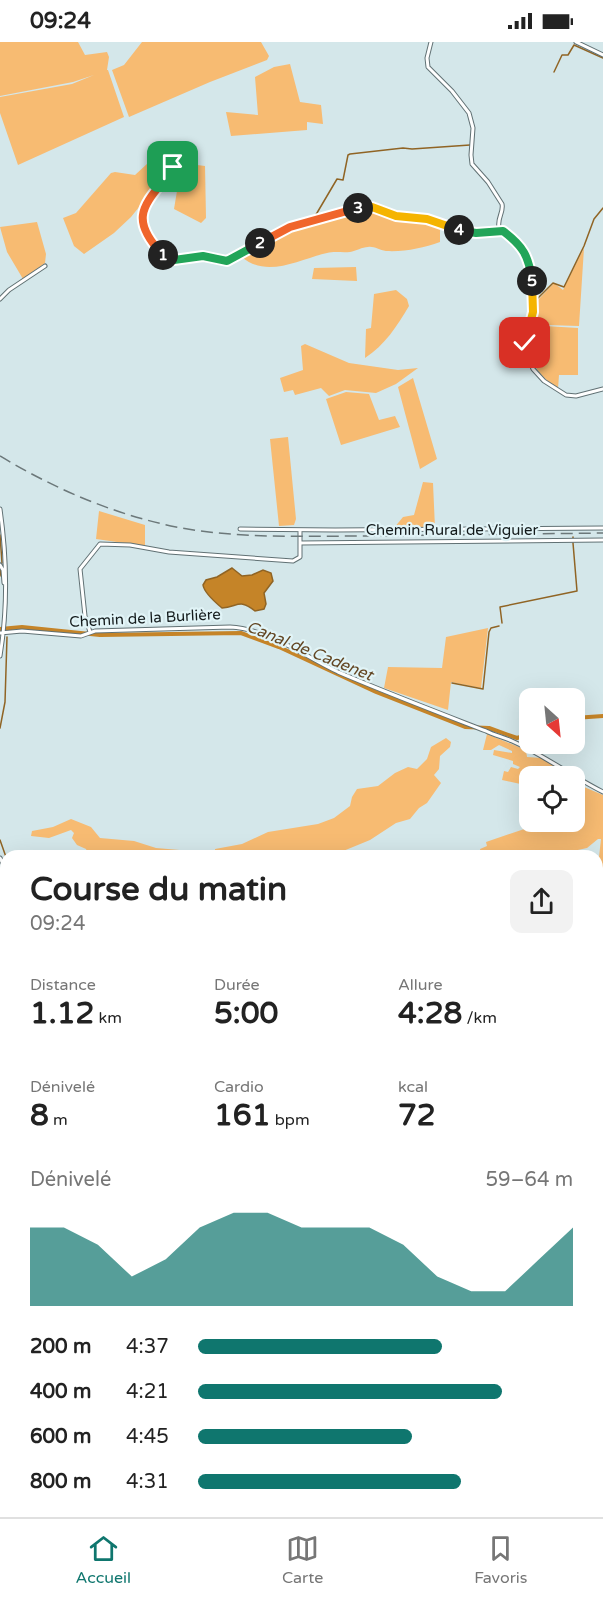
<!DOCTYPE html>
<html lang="fr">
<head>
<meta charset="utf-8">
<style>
  body { margin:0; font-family:"Varela Round",sans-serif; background:#f2f2f2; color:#222; height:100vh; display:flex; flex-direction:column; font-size:22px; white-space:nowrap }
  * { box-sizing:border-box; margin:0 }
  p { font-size:20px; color:#767676 }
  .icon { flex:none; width:33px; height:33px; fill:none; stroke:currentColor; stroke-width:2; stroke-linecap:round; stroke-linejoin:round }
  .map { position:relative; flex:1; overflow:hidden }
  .drawer { position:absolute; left:0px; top:808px; width:603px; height:668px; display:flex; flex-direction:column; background:#fff; border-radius:18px 18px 0 0; box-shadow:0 6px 24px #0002 }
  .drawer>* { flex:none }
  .needle { width:39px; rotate:153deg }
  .buttons { position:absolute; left:519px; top:646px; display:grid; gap:12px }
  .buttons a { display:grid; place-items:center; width:66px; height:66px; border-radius:12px; background:#fff; box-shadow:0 6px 24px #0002; font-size:30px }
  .pin { position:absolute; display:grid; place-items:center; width:51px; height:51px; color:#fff; margin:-26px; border-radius:12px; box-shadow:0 3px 9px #0006 }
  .km { position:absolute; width:30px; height:30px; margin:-15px; border-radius:50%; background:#222; color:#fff; font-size:16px; line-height:30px; text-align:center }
  .round { display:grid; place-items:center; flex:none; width:63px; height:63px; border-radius:12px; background:#f2f2f2 }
  .head { display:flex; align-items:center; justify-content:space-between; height:102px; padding:0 30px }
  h1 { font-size:33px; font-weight:700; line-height:45px }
  .metrics { display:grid; grid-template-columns:repeat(3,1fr); gap:9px; height:102px; padding:6px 30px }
  .metrics div { display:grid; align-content:center }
  .metrics b { font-size:30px; font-weight:700 }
  .metrics small { font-size:16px; font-weight:400 }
  .metrics p { font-size:16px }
  .chart { height:168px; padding:12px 30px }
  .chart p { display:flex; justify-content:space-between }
  .chart svg { width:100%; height:108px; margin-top:6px; fill:#0f766e; opacity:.7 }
  ul { padding:0 30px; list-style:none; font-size:20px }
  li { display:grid; grid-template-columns:96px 72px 1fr; align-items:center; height:45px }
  li i { height:15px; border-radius:8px; background:#0f766e }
  .status { display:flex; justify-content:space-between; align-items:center; height:42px; padding:0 30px; background:#fff; direction:ltr }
  .status svg { height:16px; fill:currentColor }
  .dock { display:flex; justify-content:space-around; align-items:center; height:84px; border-top:2px solid #e0e0e0; background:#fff; font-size:16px; color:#767676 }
  .dock a { display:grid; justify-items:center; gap:3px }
  .dock .current { color:#0f766e }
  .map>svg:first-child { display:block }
</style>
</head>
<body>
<div class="status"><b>09:24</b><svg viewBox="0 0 49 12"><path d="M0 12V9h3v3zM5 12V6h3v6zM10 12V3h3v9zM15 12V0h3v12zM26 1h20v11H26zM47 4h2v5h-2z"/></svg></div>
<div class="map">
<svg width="603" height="1475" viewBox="0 0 603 1475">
  <rect width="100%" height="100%" fill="#d4e7ea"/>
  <!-- green -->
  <path fill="#f7bb72" d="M0,0H78L85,13L107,10L109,15L107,28H108L124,75L18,123L0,71V55L72,42L94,33L73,40L0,54Z
    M142,0H261L269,14L267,18L210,40L129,75L112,28L124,23Z
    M290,22L300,60L321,63L323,82L307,80V88L231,94L226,70L258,73L255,35L274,25Z
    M148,121L169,123L168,129L131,175L114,191L84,212L74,204L63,176L76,171L111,131L115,130L135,133Z
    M182,121L205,124L206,176L201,181L174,167L179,137L177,124Z
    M368,167L393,175L440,183V200C423,206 405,210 386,209C379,208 374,204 368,205C362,205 356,209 350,210C342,211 335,209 327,211C300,217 267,237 242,215L287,191L351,171Z
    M37,180L46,212L45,221L23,237L7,210L0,185Z
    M584,206L579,284L545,283L535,274L536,260L554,241L563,248Z
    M356,225L357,239L312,237L314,226Z
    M396,248L407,257L409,264C397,284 385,303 365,316L366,287L371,286L374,252Z
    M545,284L578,286V333H559L558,347C542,336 534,326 527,308L540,302Z
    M305,302L349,321L398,328L418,326L396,342L376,351L345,348L329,354L321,346L295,353L293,348L284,350L280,336L303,328L301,304Z
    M413,336L437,417L420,427L398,345Z
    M346,350L369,352L379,378L395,374L400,385L341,403L326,357Z
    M288,395L296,477L294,483L279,484L270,397Z
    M423,440L433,441L435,486H394L403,475L414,473Z
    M99,469L145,483V504L96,497Z
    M488,586L481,646L451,640L448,668L384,646L388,625L442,626L446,595Z
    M487,692L526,708L527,715L542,716L571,735H530L529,746L525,743L502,738L504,729L508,730L511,725L518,727L520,725L513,722V719L493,713L494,708L512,711V709L499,703L491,708H483Z
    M446,696L451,700L450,705L440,714L439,727L434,733L441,741L427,761L419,766L410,777L396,781L370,798L331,814H89L86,807L77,803L72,796L74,791L71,788L49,796L31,794L32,789L53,785L71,777L91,785L100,796L134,799L156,806L215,811V807L242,802L268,790L318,782L334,776L350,764L352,755L357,747L378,744L395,731L408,725L417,727L427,717L431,705Z
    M575,737L584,745L603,753V839L597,833L601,797H598L587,806L550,814H471L481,812L480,807L487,804L486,800L545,780H574Z
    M6,1196V1332H0V1293H5L0,1252V1201Z
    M603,1246V1315L597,1307V1251Z
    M603,1404V1475H589L587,1470H597V1405Z"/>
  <!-- water -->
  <path fill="#c58428" stroke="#906424" stroke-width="1.5" d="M232,526L242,534L252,533L263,528L271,531L273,539L264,551L266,562L264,567L255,569C239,556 238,565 222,566C216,561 204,550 203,543L206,538L217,535Z"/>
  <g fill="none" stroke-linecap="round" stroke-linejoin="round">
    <!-- stream -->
    <path stroke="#906424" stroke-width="1.5" d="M554,30L562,13H568L574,3L603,16
      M314,176L337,137L343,138L348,113L350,112L403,106L412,107L470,103
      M536,258L553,241L564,245L584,204L594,177L603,166
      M0,493L2,521
      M573,496V495
      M0,534L1,527
      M502,581L500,565L577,549L573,501
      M452,641L483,647L489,590L491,586L499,584
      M0,686L5,660L7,595
      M0,798L6,815
      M580,1470L582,1475
      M117,1475L119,1470"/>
    <!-- canal -->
    <path stroke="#c58428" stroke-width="4" d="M0,587L22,585L100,593L241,591L279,605L376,650L465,685L489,686L517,696L530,692
      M574,676L603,674"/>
    <!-- minor casing -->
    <g stroke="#617174" stroke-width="5">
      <path id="minor" d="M431,0L427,16L428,25L452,49L469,71L473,86L471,113L472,122L488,140L502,162C504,170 497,176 499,185L514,198L525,211L530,223L534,265L525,301L526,311L533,327L544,339L566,353L576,354L603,347
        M576,0L603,13
        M173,123L172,128C154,153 131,166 152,198C157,206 161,214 171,218L203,214L229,219L290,185L367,164L396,174L427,177L468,190L503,189
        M0,257L9,248L45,224
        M0,467C7,516 8,565 0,614
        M240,487L335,488L603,486
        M300,501L603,498
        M0,523L3,528L4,541
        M90,590L85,574L80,527L100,502L130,503L169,510L293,519L300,515V488
        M0,591L22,589L81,594L95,589L230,585C269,587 304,614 338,630C387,651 437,670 486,689C494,693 503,695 512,699C544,713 571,734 603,750
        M0,816L6,827
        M0,1097L6,1098
        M0,1123L6,1121
        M597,1185L603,1187
        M597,1246L603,1241
        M414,1475L417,1470"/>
    </g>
    <!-- minor -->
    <use href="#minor" stroke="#fff" stroke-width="3"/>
    <!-- rail -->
    <path stroke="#6c787a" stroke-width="1.5" stroke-dasharray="12 6" stroke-linecap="butt" d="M0,414C55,447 113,472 176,485C239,497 303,494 367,494C445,493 524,492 603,491"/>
  </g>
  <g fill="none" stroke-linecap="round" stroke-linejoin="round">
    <!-- split-1 casing -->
    <g stroke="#fff" stroke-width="12">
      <path id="split-1" d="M163,213C126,174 146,162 172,128L173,125"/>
    </g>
    <!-- split-2 casing -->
    <g stroke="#fff" stroke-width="12">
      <path id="split-2" d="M163,213L174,218L203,214L227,219L260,201"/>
    </g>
    <!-- split-3 casing -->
    <g stroke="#fff" stroke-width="12">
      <path id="split-3" d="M260,201L290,185L358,166"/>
    </g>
    <!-- split-4 casing -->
    <g stroke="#fff" stroke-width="12">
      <path id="split-4" d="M358,166L372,165L396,174L427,177L459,188"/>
    </g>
    <!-- split-5 casing -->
    <g stroke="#fff" stroke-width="12">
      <path id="split-5" d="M459,188L476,191L503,189C523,204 529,214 532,239"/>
    </g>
    <!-- split-6 casing -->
    <g stroke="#fff" stroke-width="12">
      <path id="split-6" d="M525,301L533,270L532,239"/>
    </g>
    <!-- split-1 -->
    <use href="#split-1" stroke="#f0652b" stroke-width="8"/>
    <!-- split-2 -->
    <use href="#split-2" stroke="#22a559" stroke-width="8"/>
    <!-- split-3 -->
    <use href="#split-3" stroke="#f0652b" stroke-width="8"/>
    <!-- split-4 -->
    <use href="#split-4" stroke="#f5b400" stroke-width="8"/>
    <!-- split-5 -->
    <use href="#split-5" stroke="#22a559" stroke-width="8"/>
    <!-- split-6 -->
    <use href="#split-6" stroke="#f5b400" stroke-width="8"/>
  </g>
  <g text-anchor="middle" stroke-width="4.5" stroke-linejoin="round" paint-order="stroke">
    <!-- street labels -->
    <g font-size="15" fill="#131a1b" stroke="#e1f4f7">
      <text x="452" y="493">Chemin Rural de Viguier</text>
      <text transform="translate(145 576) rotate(-3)" y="5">Chemin de la Burlière</text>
    </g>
    <!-- water labels -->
    <g font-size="16" font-style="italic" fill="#634623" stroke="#e1f4f7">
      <text transform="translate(310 608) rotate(22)" y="6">Canal de Cadenet</text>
    </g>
  </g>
</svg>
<div class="buttons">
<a><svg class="needle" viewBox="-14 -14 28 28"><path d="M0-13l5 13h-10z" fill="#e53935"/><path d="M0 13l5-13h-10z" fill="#767676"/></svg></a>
<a><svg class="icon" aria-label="locate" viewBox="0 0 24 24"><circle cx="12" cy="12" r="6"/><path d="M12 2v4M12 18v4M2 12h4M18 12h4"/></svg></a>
</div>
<div class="pin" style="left:173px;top:125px;background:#1e9e55"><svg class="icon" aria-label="arrive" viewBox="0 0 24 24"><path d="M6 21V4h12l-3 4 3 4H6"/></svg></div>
<div class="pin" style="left:525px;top:301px;background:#d93025"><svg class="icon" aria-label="check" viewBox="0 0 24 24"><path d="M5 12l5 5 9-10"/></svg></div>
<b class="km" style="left:163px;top:213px">1</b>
<b class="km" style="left:260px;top:201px">2</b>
<b class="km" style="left:358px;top:166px">3</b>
<b class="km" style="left:459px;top:188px">4</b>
<b class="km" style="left:532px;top:239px">5</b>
<section class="drawer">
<div class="head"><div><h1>Course du matin</h1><p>09:24</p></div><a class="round"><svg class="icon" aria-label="share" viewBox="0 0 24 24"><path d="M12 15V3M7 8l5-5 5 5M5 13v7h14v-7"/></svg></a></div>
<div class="metrics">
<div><p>Distance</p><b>1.12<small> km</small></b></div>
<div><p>Durée</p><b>5:00</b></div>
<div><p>Allure</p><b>4:28<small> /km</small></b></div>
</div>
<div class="metrics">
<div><p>Dénivelé</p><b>8<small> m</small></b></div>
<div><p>Cardio</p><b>161<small> bpm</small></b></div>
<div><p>kcal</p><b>72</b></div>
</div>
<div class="chart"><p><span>Dénivelé</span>59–64 m</p>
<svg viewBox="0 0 160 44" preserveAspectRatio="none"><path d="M0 44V12L10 12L20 19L30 32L40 25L50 12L60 6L70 6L80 12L90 12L100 12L110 19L120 32L130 38L140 38L150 25L160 12V44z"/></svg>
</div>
<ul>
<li><b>200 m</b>4:37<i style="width:65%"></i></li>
<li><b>400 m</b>4:21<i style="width:81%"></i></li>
<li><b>600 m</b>4:45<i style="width:57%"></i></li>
<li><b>800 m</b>4:31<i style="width:70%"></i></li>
</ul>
</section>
</div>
<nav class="dock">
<a class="current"><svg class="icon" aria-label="home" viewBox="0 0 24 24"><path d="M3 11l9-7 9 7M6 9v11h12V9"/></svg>Accueil</a>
<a><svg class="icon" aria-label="map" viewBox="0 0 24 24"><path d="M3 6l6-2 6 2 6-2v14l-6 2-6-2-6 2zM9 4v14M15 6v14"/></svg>Carte</a>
<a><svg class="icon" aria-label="saved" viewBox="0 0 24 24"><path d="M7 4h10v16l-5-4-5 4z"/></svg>Favoris</a>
</nav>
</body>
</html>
